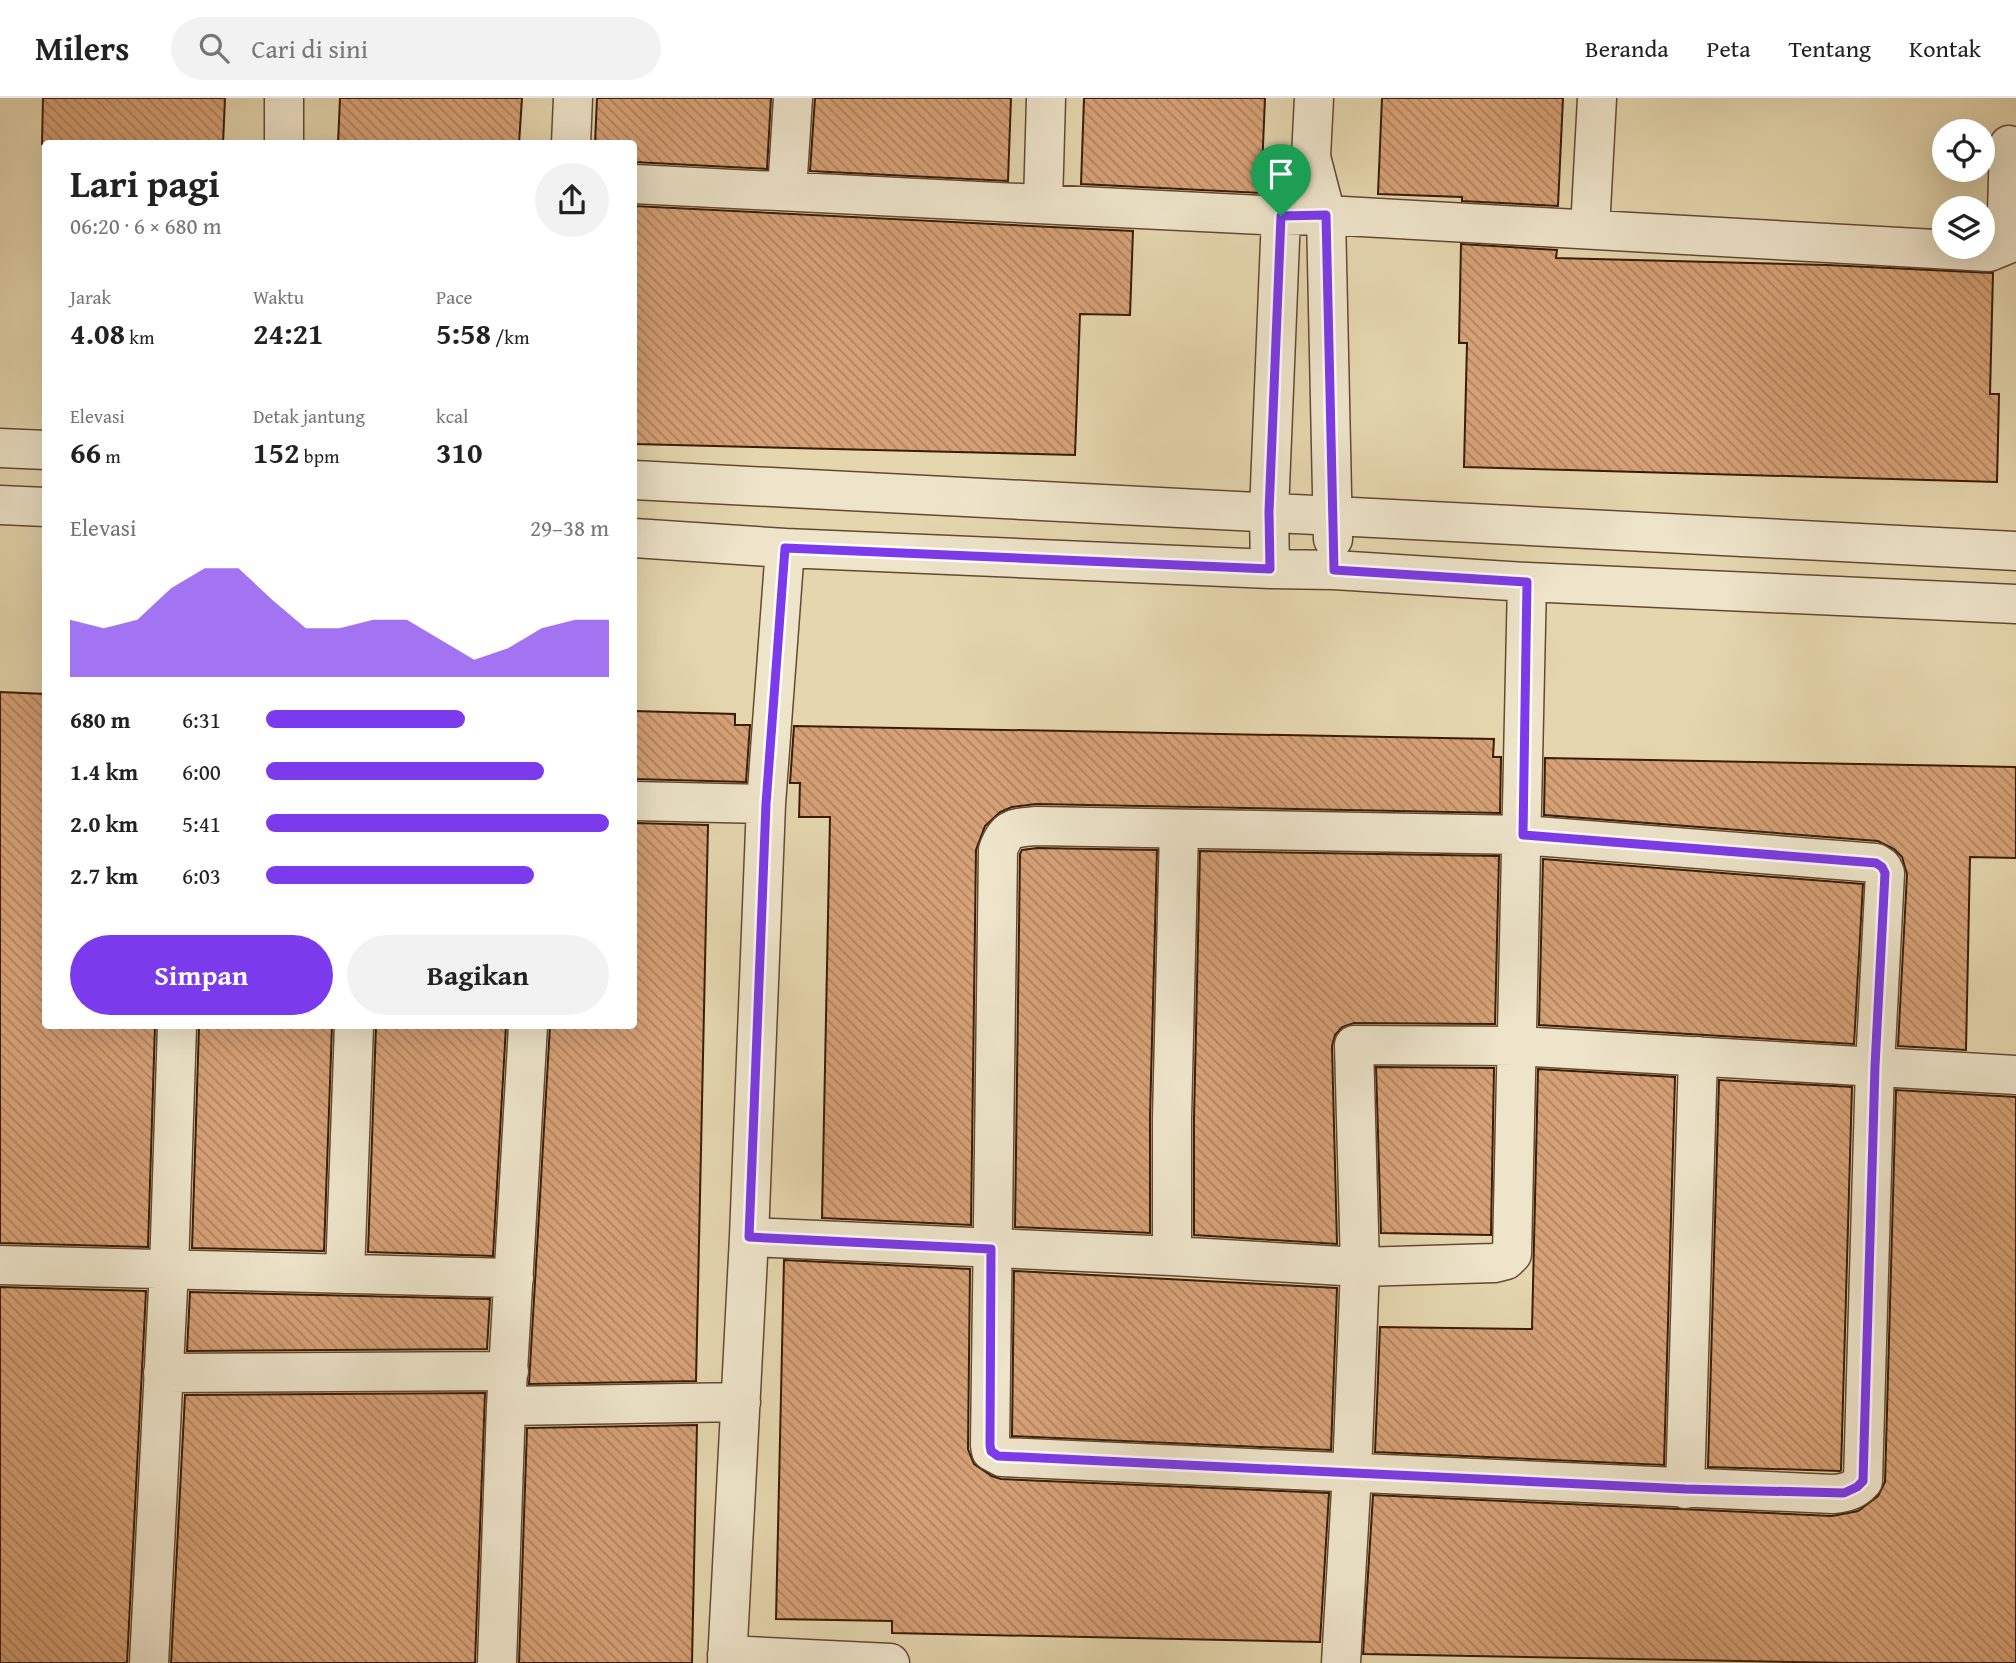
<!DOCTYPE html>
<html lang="id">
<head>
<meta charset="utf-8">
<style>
  body { margin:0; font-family:"Gentium Book Plus",serif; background:#f2f2f2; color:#222; height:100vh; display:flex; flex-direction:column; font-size:26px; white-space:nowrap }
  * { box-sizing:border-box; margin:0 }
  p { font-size:23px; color:#767676 }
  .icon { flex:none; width:38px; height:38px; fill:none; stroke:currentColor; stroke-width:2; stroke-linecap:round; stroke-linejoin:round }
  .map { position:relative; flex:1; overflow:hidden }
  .panel { position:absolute; left:42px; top:42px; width:595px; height:889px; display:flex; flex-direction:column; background:#fff; border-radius:7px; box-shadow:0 7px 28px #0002 }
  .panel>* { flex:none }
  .fabs { position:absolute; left:1932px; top:21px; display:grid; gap:14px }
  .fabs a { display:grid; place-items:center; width:63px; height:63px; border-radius:50%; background:#fff; box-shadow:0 7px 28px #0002; font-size:35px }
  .pin { position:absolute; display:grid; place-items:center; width:60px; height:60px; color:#fff; margin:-72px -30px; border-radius:50% 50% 50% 0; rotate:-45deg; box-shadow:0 0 7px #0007 }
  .pin .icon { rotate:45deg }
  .round { display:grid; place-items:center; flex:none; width:74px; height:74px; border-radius:37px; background:#f2f2f2 }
  .summary { display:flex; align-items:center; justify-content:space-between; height:119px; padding:0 28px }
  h1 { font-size:38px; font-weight:700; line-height:52px }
  .metrics { display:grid; grid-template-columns:repeat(3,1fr); gap:10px; height:119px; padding:7px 28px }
  .metrics div { display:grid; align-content:center }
  .metrics b { font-size:30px; font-weight:700 }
  .metrics small { font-size:19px; font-weight:400 }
  .metrics p { font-size:19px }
  .chart { height:196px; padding:14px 28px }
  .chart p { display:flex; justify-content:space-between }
  .chart svg { width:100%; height:126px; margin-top:7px; fill:#7c3aed; opacity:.7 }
  .cta { display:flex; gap:14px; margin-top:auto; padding:14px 28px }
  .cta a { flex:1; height:80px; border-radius:42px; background:#7c3aed; color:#fff; font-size:28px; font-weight:700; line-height:80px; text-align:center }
  .cta a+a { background:#f2f2f2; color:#222 }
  ul { padding:0 28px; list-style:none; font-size:23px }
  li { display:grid; grid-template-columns:112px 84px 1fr; align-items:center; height:52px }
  li i { height:18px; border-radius:9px; background:#7c3aed }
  header { display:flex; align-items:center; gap:42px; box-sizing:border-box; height:98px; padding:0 35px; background:#fff; border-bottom:2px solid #e0e0e0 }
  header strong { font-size:33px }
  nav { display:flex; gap:38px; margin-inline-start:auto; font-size:24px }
  .search { width:490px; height:63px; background:#f2f2f2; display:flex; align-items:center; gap:18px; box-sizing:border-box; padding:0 24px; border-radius:38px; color:#767676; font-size:26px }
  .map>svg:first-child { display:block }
</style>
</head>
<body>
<header>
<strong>Milers</strong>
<div class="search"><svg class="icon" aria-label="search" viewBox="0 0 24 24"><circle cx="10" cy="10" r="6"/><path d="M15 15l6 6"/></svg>Cari di sini</div>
<nav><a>Beranda</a><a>Peta</a><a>Tentang</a><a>Kontak</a></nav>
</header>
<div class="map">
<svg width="2016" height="1565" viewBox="0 0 2016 1565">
  <defs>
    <pattern id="building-back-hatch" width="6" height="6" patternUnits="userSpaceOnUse" patternTransform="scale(1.75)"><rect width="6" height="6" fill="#d6a176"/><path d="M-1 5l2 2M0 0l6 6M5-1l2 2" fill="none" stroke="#af825f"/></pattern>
  </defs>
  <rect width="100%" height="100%" fill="#e5d6ae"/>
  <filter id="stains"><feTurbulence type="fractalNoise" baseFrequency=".00286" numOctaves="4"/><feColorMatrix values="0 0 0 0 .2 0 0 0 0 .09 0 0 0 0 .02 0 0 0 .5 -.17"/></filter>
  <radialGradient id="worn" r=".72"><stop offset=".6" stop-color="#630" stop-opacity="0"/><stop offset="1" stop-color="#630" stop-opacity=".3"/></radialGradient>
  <!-- building -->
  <path fill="url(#building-back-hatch)" stroke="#391c07" stroke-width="2" d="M43,0H225L223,46H42Z
    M340,0H522L519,46H338Z
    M597,0H771L767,71L634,64V46H595Z
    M815,0H1011L1008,83L810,73Z
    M1084,0H1265L1261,95L1081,86Z
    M1382,0H1563L1558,108L1462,103V99L1378,96Z
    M634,108L1133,133L1130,217L1080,216L1075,357L634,346Z
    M1461,146L1557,152L1556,160L1827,167L1993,175L1990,296H1999L1997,384L1464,369L1467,245H1459Z
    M0,594L46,596V928H155L148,1149L0,1145Z
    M634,613L735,616V627H750L746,684L634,681Z
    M794,628L1494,641L1493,659H1501L1500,715L1036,706L1012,709L1000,714L985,728L976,752L971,1127L822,1120L830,719H799L800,685H790Z
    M1545,660L2016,669V760L1970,759L1966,952L1898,948L1907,776L1902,759L1894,751L1878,743L1544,717Z
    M634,725L708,727L696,1283L529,1286L550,928H634Z
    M1037,750L1157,752L1150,1020V1135L1015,1129L1020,756L1022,752Z
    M1200,753L1499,758L1495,926L1354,925L1342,929L1335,937L1332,948L1337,1146L1194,1137V1020Z
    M1543,761L1863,786L1854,946L1539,927Z
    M199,928H332L324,1153L192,1150Z
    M376,928H506L493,1158L368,1154Z
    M1376,969L1494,970L1491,1137L1381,1135Z
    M1538,971L1675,979L1664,1367L1375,1354L1380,1229L1532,1231Z
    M1719,982L1852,989L1841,1372L1840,1373L1708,1369Z
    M1896,992L2016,999V1565H1850L1363,1556L1373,1397L1832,1418L1858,1413L1878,1398L1885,1384Z
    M784,1162L970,1171L968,1351L974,1366L992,1378L1001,1381L1329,1395L1320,1544L892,1535V1523L776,1521Z
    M1014,1173L1337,1190L1331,1352L1012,1338Z
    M0,1189L146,1193L127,1565H0Z
    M190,1194L490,1201L487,1251L187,1253Z
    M485,1295L475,1565H171L185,1297Z
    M697,1327L692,1565H519L527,1330Z"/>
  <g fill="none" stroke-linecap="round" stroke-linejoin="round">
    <!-- street casing -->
    <g stroke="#644a31" stroke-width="41">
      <path id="street" d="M1314,0L1311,59L1326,117L1333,441
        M284,46V0
        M571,46L573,0
        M634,86L1281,118L1326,117L1989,154L2006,147L2009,47
        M787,93L793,0
        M1043,106L1046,0
        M1590,131L1597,0
        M0,350L46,352
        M634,382L2016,453
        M0,407L46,409
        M634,440L785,450L1270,471L1334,472L1527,484L2016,506
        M1270,471L1269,414L1281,118L1293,95
        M634,703L766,706
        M1036,728L1523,737L1876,765L1882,769L1885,775L1875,968L1863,1383C1854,1393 1845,1395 1833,1396L1002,1359L991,1353L990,1347L998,752C1006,729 1014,730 1036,728Z
        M749,1139L1172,1158L1360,1169L1494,1165L1506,1162L1512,1156L1527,484
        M1172,1158V1020L1179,731
        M0,1167L514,1180
        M345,1176L354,928
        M163,1275L509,1273
        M506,1308L741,1304
        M1685,1391L1698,958
        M727,1557L890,1565
        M149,1565L169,1171L177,928
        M497,1565L506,1308L528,928
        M727,1565L749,1139L766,706L785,450
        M1341,1565L1352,1375L1360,1169L1354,947L1517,948L2016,977"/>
    </g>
    <!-- street -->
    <use href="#street" stroke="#eee4ca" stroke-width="38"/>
  </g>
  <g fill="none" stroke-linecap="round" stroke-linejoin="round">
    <!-- route casing -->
    <g stroke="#fff" stroke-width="14">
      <path id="route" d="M1326,117L1334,472L1527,484L1523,737L1876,765L1882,769L1885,775L1875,968L1863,1383L1857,1389L1844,1395L1685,1391L998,1358L991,1353L990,1347L991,1151L749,1139L766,706L785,450L1270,471L1269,414L1281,118Z"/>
    </g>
    <!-- route -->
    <use href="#route" stroke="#7c3aed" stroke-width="9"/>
  </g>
  <rect width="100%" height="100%" filter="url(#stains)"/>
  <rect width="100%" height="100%" fill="url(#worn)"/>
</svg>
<div class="fabs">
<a><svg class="icon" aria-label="locate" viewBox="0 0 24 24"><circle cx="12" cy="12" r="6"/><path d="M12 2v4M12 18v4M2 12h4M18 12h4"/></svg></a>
<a><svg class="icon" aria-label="layers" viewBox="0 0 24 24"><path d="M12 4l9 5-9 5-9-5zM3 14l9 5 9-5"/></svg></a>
</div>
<div class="pin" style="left:1281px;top:118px;background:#1e9e55"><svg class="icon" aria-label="arrive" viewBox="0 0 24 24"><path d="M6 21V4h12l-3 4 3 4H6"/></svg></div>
<section class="panel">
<div class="summary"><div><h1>Lari pagi</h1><p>06:20 · 6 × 680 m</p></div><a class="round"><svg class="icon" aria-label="share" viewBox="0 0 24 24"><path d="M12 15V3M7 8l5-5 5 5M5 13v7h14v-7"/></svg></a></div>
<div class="metrics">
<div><p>Jarak</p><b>4.08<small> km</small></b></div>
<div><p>Waktu</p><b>24:21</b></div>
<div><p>Pace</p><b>5:58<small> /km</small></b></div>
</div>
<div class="metrics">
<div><p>Elevasi</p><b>66<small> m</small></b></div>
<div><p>Detak jantung</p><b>152<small> bpm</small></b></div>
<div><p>kcal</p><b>310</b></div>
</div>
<div class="chart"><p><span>Elevasi</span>29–38 m</p>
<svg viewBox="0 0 160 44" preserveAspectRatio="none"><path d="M0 44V24L10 27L20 24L30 13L40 6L50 6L60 17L70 27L80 27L90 24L100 24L110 31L120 38L130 34L140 27L150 24L160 24V44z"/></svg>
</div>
<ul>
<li><b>680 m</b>6:31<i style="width:58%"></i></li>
<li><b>1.4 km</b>6:00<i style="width:81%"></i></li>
<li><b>2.0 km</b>5:41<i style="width:100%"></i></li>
<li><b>2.7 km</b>6:03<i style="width:78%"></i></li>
</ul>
<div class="cta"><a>Simpan</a><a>Bagikan</a></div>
</section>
</div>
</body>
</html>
